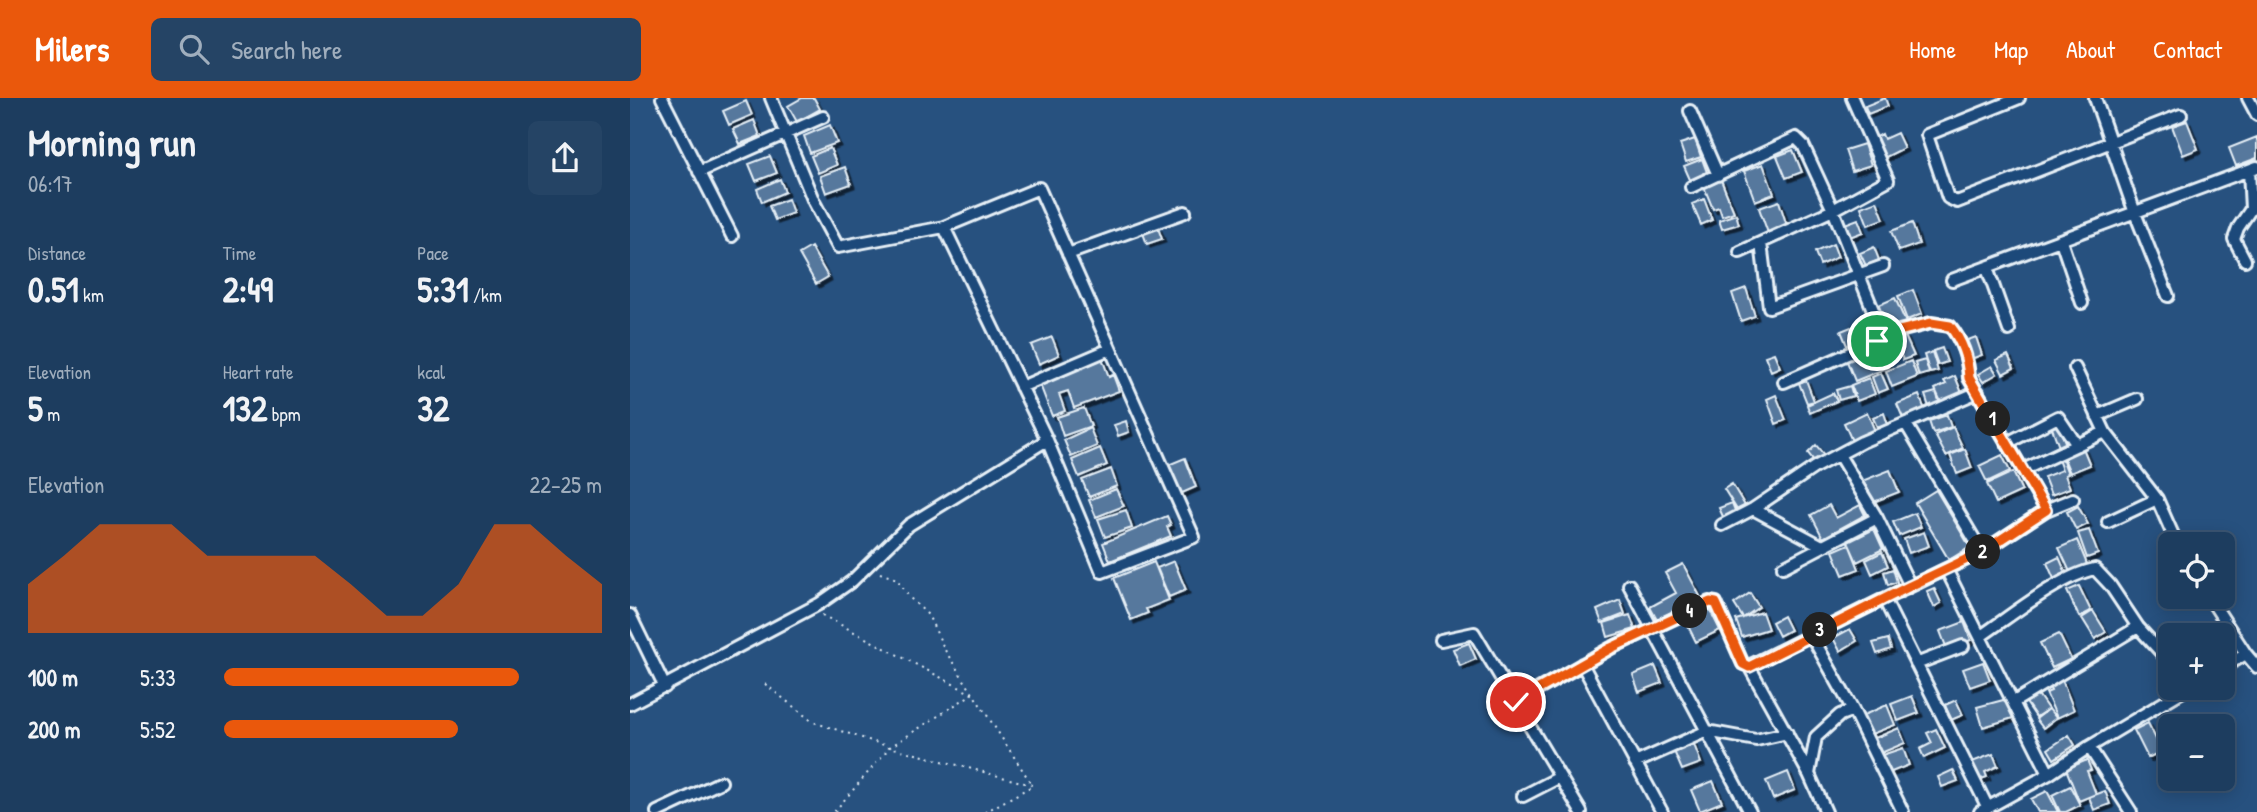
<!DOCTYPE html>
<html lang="en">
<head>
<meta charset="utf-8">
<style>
  body { margin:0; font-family:"Patrick Hand",sans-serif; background:#254465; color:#f1f3f6; height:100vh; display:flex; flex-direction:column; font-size:26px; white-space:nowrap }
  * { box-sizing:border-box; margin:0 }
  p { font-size:23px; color:#a0aebd }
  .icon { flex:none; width:38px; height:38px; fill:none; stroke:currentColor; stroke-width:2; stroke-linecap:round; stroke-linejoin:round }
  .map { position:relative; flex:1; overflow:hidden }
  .details { display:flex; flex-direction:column; background:#1d3d5f; width:630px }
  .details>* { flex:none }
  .controls { position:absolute; left:1528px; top:434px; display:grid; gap:14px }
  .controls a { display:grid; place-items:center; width:77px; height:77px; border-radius:10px; background:#1d3d5f; box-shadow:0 4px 18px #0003,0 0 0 2px #3b5674; font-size:35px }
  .pin { position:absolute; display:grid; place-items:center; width:60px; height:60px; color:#fff; margin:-30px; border:4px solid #fff; border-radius:50%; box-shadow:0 2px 7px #0007 }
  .km { position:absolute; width:35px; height:35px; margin:-18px; border-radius:50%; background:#222; color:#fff; font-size:19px; line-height:35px; text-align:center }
  .round { display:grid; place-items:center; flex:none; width:74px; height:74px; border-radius:10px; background:#254465 }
  .summary { display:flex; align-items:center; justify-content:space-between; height:119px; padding:0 28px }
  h1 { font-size:38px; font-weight:800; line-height:52px }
  .figures { display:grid; grid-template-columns:repeat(3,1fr); gap:10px; height:119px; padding:7px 28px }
  .figures div { display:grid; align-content:center }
  .figures b { font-size:35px; font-weight:800 }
  .figures small { font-size:19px; font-weight:400 }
  .figures p { font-size:19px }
  .chart { height:196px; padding:14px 28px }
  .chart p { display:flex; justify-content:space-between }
  .chart svg { width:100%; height:126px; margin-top:7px; fill:#ea580c; opacity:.7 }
  ul { padding:0 28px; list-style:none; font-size:23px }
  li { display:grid; grid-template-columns:112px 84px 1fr; align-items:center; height:52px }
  li i { height:18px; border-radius:9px; background:#ea580c }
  header { display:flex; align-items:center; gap:42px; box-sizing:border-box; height:98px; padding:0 35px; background:#ea580c; color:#fff }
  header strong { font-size:33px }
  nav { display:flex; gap:38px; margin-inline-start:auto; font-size:24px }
  .search { width:490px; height:63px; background:#254465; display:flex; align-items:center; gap:18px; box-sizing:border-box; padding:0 24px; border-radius:10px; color:#a0aebd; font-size:26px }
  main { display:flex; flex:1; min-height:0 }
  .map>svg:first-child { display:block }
</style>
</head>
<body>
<header>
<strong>Milers</strong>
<div class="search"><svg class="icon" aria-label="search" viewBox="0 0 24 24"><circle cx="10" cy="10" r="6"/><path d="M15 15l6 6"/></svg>Search here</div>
<nav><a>Home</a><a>Map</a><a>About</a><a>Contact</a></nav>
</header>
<main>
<section class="details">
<div class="summary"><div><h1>Morning run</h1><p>06:17</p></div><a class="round"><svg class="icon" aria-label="share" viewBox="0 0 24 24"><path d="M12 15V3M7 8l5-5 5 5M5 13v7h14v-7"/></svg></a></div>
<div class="figures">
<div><p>Distance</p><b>0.51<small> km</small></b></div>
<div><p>Time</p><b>2:49</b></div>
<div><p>Pace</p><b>5:31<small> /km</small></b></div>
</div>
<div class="figures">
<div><p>Elevation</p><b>5<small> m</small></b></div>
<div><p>Heart rate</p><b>132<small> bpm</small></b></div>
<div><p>kcal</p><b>32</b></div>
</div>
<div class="chart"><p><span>Elevation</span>22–25 m</p>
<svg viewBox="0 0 160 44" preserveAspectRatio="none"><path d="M0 44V27L10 17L20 6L30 6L40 6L50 17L60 17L70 17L80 17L90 27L100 38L110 38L120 27L130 6L140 6L150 17L160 27V44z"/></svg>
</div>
<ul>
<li><b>100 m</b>5:33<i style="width:78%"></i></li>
<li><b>200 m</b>5:52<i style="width:62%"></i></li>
</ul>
</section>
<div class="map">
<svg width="1627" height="714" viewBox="0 0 1627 714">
  <defs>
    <filter id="shadow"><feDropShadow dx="3.5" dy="3.5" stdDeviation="0" flood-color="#0009"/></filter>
  </defs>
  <rect width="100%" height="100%" fill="#27517f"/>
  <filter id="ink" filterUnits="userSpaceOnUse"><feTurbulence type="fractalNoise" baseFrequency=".0143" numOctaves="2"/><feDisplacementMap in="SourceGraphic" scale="14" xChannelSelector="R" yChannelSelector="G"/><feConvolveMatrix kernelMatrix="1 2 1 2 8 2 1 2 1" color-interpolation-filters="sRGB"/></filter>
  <g filter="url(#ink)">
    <!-- building -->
    <path fill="#57789d" stroke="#e8f1f8" stroke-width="2" filter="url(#shadow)" d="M172,0H184L190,11L167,24L158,8Z
      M1255,0L1258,8L1238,16L1235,8Z
      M116,3L122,17L99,27L93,13Z
      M124,22L130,38L110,46L103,31Z
      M1557,23L1568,51L1553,57L1542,28Z
      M200,27L207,45L180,55L174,38Z
      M1267,35L1274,50L1254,60L1245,40L1252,36L1254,41Z
      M1627,39V60L1606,68L1599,50Z
      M1065,41L1071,59L1056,64L1050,46Z
      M1234,46L1241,67L1222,73L1215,52Z
      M200,50L207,67L188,75L181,58Z
      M1163,52L1172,74L1156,80L1147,58Z
      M140,58L147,75L126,83L119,66Z
      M1072,61L1078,77L1061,84L1054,68Z
      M1133,66L1144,96L1125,103L1114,73Z
      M215,69L221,86L196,95L190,78Z
      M150,81L155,94L132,104L127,91Z
      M1091,82L1104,114L1092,118L1089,109L1083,111L1074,89Z
      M158,101L163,115L145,122L139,108Z
      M1074,101L1082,122L1071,127L1062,106Z
      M1149,103L1157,128L1138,135L1129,110Z
      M1247,103L1254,121L1238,127L1231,109Z
      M1106,116L1109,126L1092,131L1089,122Z
      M1228,121L1233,134L1217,140L1212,127Z
      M1282,125L1289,146L1269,153L1261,133Z
      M528,130L532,141L517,146L513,135Z
      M1203,146L1208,159L1190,167L1185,154Z
      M181,149L198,179L186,186L169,156Z
      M1244,149L1249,162L1236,168L1230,155Z
      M1116,190L1125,218L1111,223L1102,195Z
      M1283,192L1292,216L1277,222L1268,198Z
      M1265,200L1277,227L1255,236L1244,209Z
      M1221,229L1228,246L1218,250L1211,233Z
      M1275,238L1284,258L1273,262L1265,242Z
      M422,239L429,257L409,266L401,247Z
      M1346,239L1352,257L1341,261L1335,243Z
      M1250,248L1259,269L1225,283L1216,261Z
      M1312,250L1317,264L1308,267L1303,253Z
      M1302,254L1308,273L1300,275L1294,257Z
      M1144,255L1150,269L1141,273L1135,258Z
      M1378,257L1384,270L1373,276L1366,262Z
      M472,260L479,279L483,277L489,293L444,310L438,293L429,296L435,313L422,318L409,284Z
      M1295,262L1299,275L1289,278L1285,265Z
      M1281,263L1287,279L1262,289L1256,273Z
      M1362,268L1367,276L1353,284L1348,276Z
      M1251,275L1258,291L1248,295L1242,279Z
      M1325,278L1332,295L1311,304L1305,291L1316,286L1314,283Z
      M1239,280L1245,296L1227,303L1221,287Z
      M1176,282L1184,303L1177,305L1169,285Z
      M1220,288L1223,298L1209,302L1206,292Z
      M1306,294L1310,306L1299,309L1295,297Z
      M1203,295L1207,303L1180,315L1177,307Z
      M1146,297L1156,322L1146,326L1137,301Z
      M1289,297L1295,312L1273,320L1267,306Z
      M454,310L461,328L433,338L427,319Z
      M1237,314L1245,333L1222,343L1214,325Z
      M1254,315L1258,327L1248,331L1243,320Z
      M1317,317L1321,329L1303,335L1299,323Z
      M496,323L499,334L488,338L484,327Z
      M1427,325L1436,346L1429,349L1421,327Z
      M1323,329L1333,350L1316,358L1305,337Z
      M460,330L467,348L441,359L434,342Z
      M1186,347L1194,357L1185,364L1178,355Z
      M470,350L477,367L449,379L442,362Z
      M1453,350L1460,367L1440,375L1433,358Z
      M1335,351L1342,370L1327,376L1320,357Z
      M1372,357L1380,373L1357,384L1349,368Z
      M1431,357L1438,376L1435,377L1440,390L1421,397L1414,379L1432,372L1427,359Z
      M555,360L566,389L550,396L538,367Z
      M481,371L487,388L459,399L452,382Z
      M1260,372L1269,394L1241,405L1232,383Z
      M1383,374L1392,393L1366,405L1357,386Z
      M1102,386L1117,411L1109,415L1094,391Z
      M486,391L494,408L466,419L459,402Z
      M1306,392L1340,449L1319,462L1285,405Z
      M1102,405L1107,418L1095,423L1089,410Z
      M1199,407L1206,420L1230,407L1235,417L1193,440L1181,417Z
      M1448,408L1458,426L1446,432L1437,414Z
      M496,412L502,430L475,439L468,421Z
      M1285,415L1291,429L1269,438L1263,424Z
      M537,418L541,427L537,429L541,438L480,463L473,445Z
      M1244,431L1253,451L1227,464L1218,444Z
      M1459,432L1468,456L1457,460L1448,435Z
      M1294,434L1299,448L1279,455L1274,441Z
      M1447,442L1457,466L1440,474L1429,450Z
      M1219,446L1229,471L1213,477L1203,453Z
      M1252,454L1258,468L1242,476L1236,462Z
      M1429,459L1436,475L1424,481L1417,465Z
      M544,463L556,492L539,499L527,470Z
      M524,464L539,502L516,511L518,515L501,522L484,480Z
      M1053,466L1070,498L1027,522L1020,509L1046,495L1035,475Z
      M1263,471L1267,484L1258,487L1254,474Z
      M1449,488L1461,513L1449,519L1437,493Z
      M1304,490L1311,505L1304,509L1297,493Z
      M1120,495L1129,509L1113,520L1104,506Z
      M990,502L995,516L972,525L967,512Z
      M1078,508L1090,532L1066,544L1054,520Z
      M1463,513L1476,534L1465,541L1452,520Z
      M1132,514L1138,531L1112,539L1106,522Z
      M1000,517L1005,531L978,539L974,525Z
      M1153,518L1160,532L1149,538L1142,524Z
      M1334,524L1341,542L1317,551L1310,533Z
      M1220,531L1227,543L1210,553L1203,540Z
      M1429,536L1441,561L1422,570L1410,545Z
      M1258,541L1261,551L1247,556L1243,545Z
      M839,545L846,561L830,568L823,551Z
      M1353,564L1360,582L1340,589L1333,571Z
      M1025,568L1032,585L1009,594L1003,577Z
      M1432,582L1444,612L1427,620L1416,595L1421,593L1419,588Z
      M1407,595L1418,611L1406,619L1395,603Z
      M1282,598L1289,615L1268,623L1261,606Z
      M1377,601L1383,620L1353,629L1347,609Z
      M1326,602L1333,617L1321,622L1315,607Z
      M1257,607L1265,627L1239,637L1231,618Z
      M1419,611L1426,620L1413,630L1406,621Z
      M1518,625L1532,653L1518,660L1504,632Z
      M1269,630L1275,645L1251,655L1245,640Z
      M1306,631L1315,650L1294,660L1290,651L1302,645L1297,635Z
      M1439,637L1445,647L1424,661L1418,651Z
      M1063,644L1071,665L1052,672L1043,651Z
      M1273,650L1279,667L1259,675L1252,657Z
      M1363,656L1368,668L1355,674L1357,679L1349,682L1342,664Z
      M1457,662L1461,672L1457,673L1466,696L1449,703L1436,671Z
      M1323,672L1328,683L1312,689L1308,679Z
      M1158,674L1165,692L1143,701L1136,683Z
      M1083,683L1092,704L1070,713L1061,692Z
      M1440,688L1450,707L1436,714H1430L1422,697Z
      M1417,693L1428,714H1408L1401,701Z
      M1475,693L1480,706L1464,712L1459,699Z"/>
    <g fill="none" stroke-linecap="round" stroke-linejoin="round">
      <!-- minor casing -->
      <g stroke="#e8f1f8" stroke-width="16">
        <path id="minor" d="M32,0L102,138
          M141,0L184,104L208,149L314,129L409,90L564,439L472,474L417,342L314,129
          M1389,0L1297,37L1318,100L1327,104L1551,17
          M1465,0L1505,115L1538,198
          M1618,0L1627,17
          M1060,13L1088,77
          M69,74L193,19
          M1061,89L1166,40L1173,47L1203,112L1253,237
          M1431,143L1452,205
          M1131,145L1139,209L1253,168
          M1110,154L1203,112L1258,82L1222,0
          M438,156L555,114
          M1615,162L1604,141L1608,130L1621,111L1619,72
          M1357,170L1379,232
          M1322,182L1627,69
          M1445,270L1475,334L1527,401L1547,446
          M1154,284L1247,243L1253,237L1301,225L1320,228C1332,243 1338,261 1339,280L1416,412L1352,454L1316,471
          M391,289L480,251
          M1467,318L1507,301
          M1276,326L1352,454
          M1377,345L1428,319L1447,347
          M1209,357L1247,420L1280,488
          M1393,372L1475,334
          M1123,411L1192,448
          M1416,412L1443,401
          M1478,424L1527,401
          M1092,427L1123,411L1185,369L1232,344L1348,294
          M1153,469L1247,420
          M999,487L1120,714
          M1579,499L1616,556L1627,569
          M0,517L35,589
          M1181,537L1223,612L1273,714
          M1351,538C1382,517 1430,478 1465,471L1480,487L1508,529L1540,564
          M811,542L844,535L951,714
          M952,566L1032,714
          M1286,566L1333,548
          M1119,568L1179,676
          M1592,570L1616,556
          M886,604L981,550L1079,504L1086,505L1113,566L1119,568L1254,501
          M1384,604L1508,529
          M0,606L189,506L222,483L279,427L417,342
          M1459,649L1501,714
          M1005,665L1077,633L1126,642L1157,635
          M893,698L930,679
          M1358,710L1254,501L1316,471L1419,676
          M27,714L91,684
          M1196,714L1179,676L1186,639L1210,617L1223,612
          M1350,714L1419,676L1459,649L1558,590"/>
      </g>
      <!-- path -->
      <path stroke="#e8f1f8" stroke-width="2" stroke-dasharray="2 5" stroke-linecap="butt" d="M250,475L267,481L279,499L298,517L316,554L401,685
        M192,517L342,596L260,649L204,714
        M135,586L183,624L260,649L402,687
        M355,714L402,688"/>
      <!-- minor -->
      <use href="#minor" stroke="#1f4a7a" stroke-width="10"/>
    </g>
  </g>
  <g fill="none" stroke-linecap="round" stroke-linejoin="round" filter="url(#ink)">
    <!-- route casing -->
    <g stroke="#fff" stroke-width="14">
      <path id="route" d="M886,604L981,550L1080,504L1086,505L1113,566L1119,569L1280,488L1352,454L1416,412L1339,280C1338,261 1332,243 1320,228L1301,225L1253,237L1247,243"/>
    </g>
    <!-- route -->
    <use href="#route" stroke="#ea580c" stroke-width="9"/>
  </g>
</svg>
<div class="controls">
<a><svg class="icon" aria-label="locate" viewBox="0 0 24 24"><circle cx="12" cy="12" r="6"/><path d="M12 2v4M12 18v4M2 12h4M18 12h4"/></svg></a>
<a>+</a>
<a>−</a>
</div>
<div class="pin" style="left:1247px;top:243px;background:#1e9e55"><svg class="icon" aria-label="arrive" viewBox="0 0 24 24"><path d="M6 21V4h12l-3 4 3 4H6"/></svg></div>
<div class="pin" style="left:886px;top:604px;background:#d93025"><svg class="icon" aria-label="check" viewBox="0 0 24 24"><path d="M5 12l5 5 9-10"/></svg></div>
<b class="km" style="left:1363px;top:321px">1</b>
<b class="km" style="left:1353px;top:454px">2</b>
<b class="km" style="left:1190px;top:532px">3</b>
<b class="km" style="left:1060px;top:513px">4</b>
</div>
</main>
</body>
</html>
